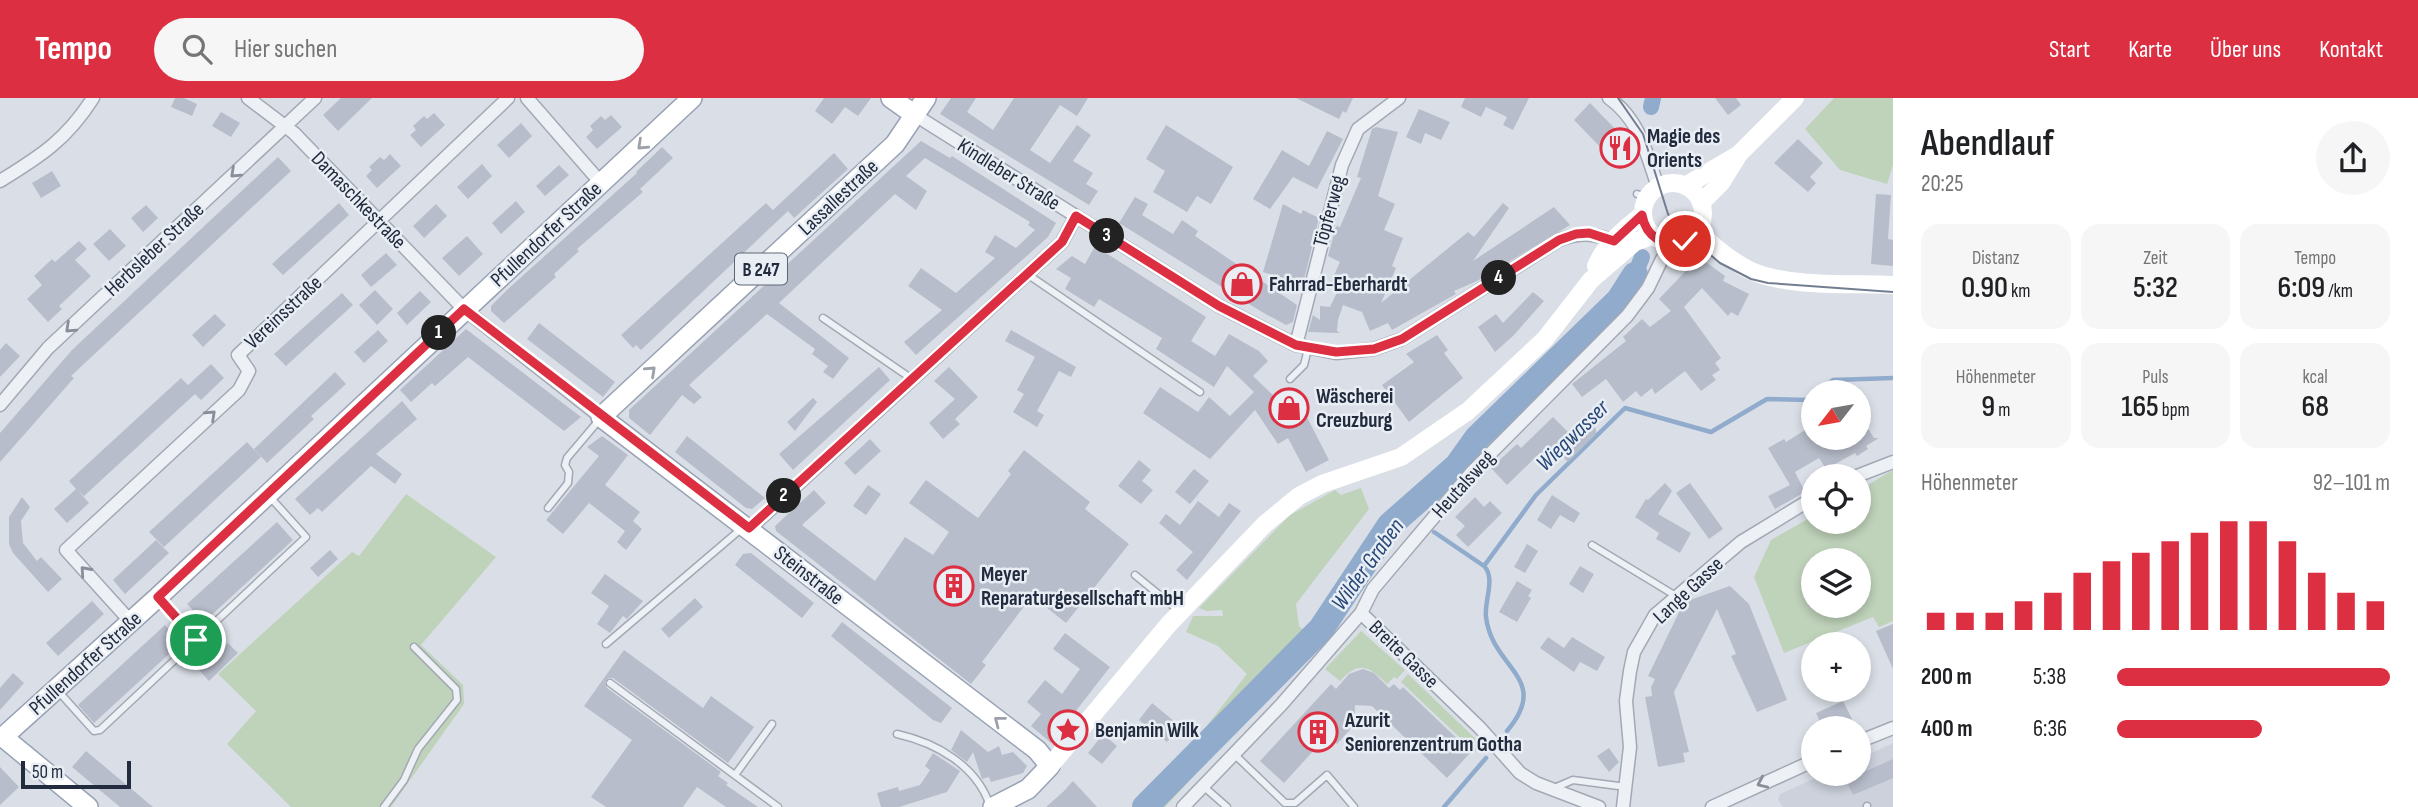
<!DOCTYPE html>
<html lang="de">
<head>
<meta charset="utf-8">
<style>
  body { margin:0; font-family:"Sofia Sans Condensed",sans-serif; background:#f6f6f6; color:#202124; height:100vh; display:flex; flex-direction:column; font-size:26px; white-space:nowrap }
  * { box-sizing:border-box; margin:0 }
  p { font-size:23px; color:#757577 }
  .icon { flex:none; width:38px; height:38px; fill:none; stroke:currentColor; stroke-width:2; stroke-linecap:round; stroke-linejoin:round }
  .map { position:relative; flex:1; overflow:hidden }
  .details { display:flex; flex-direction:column; background:#fff; width:525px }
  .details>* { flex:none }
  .needle { width:46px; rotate:239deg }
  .controls { position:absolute; left:1801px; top:282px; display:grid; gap:14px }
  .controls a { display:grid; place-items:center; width:70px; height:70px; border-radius:50%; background:#fff; box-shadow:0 4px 10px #0003; font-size:35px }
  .scale { position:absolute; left:21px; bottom:18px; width:110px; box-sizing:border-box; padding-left:7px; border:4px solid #232c3e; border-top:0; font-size:19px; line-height:24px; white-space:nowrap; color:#232c3e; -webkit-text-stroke:5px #e9eef5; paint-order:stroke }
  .pin { position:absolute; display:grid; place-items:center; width:60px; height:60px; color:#fff; margin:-30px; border:4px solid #fff; border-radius:50%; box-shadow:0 2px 7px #0007 }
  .km { position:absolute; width:35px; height:35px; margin:-18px; border-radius:50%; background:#222; color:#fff; font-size:19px; line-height:35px; text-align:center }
  .round { display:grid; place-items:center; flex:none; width:74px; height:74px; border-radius:37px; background:#f6f6f6 }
  .headline { display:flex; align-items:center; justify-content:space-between; height:119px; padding:0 28px }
  h1 { font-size:38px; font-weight:600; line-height:52px }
  .stats { display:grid; grid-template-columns:repeat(3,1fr); gap:10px; height:119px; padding:7px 28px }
  .stats div { display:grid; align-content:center; border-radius:18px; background:#f6f6f6; text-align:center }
  .stats b { font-size:30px; font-weight:600 }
  .stats small { font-size:19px; font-weight:400 }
  .stats p { font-size:19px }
  .chart { height:196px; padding:14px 28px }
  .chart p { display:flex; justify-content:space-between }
  .chart svg { width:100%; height:126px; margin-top:7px; stroke:#dc2f42; stroke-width:6 }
  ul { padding:0 28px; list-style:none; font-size:23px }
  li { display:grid; grid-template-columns:112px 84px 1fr; align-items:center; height:52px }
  li i { height:18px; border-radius:9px; background:#dc2f42 }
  header { display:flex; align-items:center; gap:42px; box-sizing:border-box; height:98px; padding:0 35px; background:#dc2f42; color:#fff }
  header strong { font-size:33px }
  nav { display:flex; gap:38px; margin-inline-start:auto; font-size:24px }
  .search { width:490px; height:63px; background:#f6f6f6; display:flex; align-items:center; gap:18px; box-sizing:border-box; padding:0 24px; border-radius:38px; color:#757577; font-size:26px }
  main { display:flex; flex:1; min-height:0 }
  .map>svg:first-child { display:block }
</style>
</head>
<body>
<header>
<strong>Tempo</strong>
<div class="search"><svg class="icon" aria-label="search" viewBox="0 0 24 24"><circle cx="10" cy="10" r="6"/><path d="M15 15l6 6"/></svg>Hier suchen</div>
<nav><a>Start</a><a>Karte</a><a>Über uns</a><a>Kontakt</a></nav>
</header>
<main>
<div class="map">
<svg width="1893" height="709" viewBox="0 0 1893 709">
  <rect width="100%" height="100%" fill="#dadfe7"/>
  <!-- built -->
  <path fill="#ccd1dc" d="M1893,645V709H1783L1778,702L1780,696L1825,676H1858L1859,661Z"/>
  <!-- green -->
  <path fill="#bfd2ba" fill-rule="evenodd" d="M1834,0H1893V67L1887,86L1840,72L1805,31Z
    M1893,372V523L1879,529L1873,519L1784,555L1754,479L1771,442L1813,418V424H1858L1859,392ZM1813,462H1858V508H1813Z
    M1361,390L1369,411L1296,506L1299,528L1318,546L1165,709H1133L1167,679L1247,576L1218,548L1186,534L1193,518H1223L1222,512L1207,513L1199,510L1290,417L1335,392L1341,397Z
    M406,396L496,459L421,547L463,587L464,606L391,709H291L227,646L256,613L218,576L352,454L359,458Z
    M1361,533L1405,572L1397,581L1394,579L1387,586C1369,568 1359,562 1340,583L1325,571Z
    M1408,576L1482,647L1475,654L1401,584Z"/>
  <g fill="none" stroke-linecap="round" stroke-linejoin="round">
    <!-- stream -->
    <path stroke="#90abcc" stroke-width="4.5" d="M1818,294L1833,282L1893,280
      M1434,434L1484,468L1536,397L1625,310L1711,334L1767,301L1808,302L1813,298
      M1484,468C1496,480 1484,503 1486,519C1492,571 1552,580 1507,633
      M1444,709L1486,660"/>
    <!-- canal -->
    <path stroke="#90abcc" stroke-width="16" d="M1651,9L1653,0
      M1635,177L1642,159"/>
    <!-- river -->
    <path stroke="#90abcc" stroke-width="26" d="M1145,709L1321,531L1390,427L1457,368L1477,340L1619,202L1635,177"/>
  </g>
  <!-- building -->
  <path fill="#b7bdca" d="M175,0H184L197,6L192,18L171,9Z
    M341,0H372L338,33L323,17Z
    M824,0H871L858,18L845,9L832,26L815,13Z
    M951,0H976L967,14L993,32L1014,0H1088L1077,18L1060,7L1030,52L1050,65L1077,27L1091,37L1073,63L1093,75L1086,86L1098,93L1089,107L940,16Z
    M1296,0H1353L1346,15L1343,13L1339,21Z
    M1465,0H1529L1513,32L1503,27L1507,19L1486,9L1481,19L1461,9Z
    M1715,0H1736L1741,7L1728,17Z
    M1590,5L1628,44L1629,56L1620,71L1602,60L1605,54L1574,22Z
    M1419,11L1450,24L1441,42L1425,35L1421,46L1406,39Z
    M221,14L240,25L231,39L212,28Z
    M434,15L445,27L421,49L410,37L416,32L413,28L424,18L427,21Z
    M611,17L622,29L597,51L586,39L593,32L590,28L601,18L605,22Z
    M521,25L532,38L509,60L497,47Z
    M1166,27L1233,69L1211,106L1197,98L1187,114L1153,94L1165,73L1146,61Z
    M1376,29L1398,34L1378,98L1395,106L1384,132L1403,140L1392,168L1396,170L1381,205L1468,134L1474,139L1503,105L1509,110L1473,163L1554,109L1570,127L1477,183L1454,193L1456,196L1392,232L1388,225L1370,233L1362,214L1343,207L1338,222L1337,233L1340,235L1308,234L1313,217L1320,222V208L1330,209L1340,188L1331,184L1340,164L1328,158L1336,128L1340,129L1361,80L1357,79L1372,31Z
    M1327,33L1343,41L1317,91L1293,79L1270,111L1253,101L1282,52L1309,68Z
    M1798,41L1823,65L1810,79L1816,85L1808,94L1774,65Z
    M921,43L950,60L952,58L1056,125L1048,139L916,257L904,244L942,212L908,188L921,170L956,195L995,160L985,154L995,137L1016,150L1035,132L1028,127L1030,124L925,60L906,78L927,93L916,112L895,96L779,205L849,260L833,281L823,274L828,268L812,256L815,251L767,216L689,287L702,299L694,306L682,297L650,337L629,320V312Z
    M662,49L673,60L640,91L643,94L577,151L579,153L554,176L556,179L504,225L491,213V208L508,191L637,75L636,74Z
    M834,55L848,71L794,120L788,113L641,252L636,247L633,250L621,237L766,105L773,112Z
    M390,56L401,68L377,90L366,78L372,72L369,69L380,59L384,62Z
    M278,59L291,73L71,278L74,280L0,364V335L72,252Z
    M482,66L492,78L468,101L457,89Z
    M559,67L569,77L545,98L536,88Z
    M52,73L61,88L41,100L32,85Z
    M1876,96L1891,97L1888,141L1893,142V168L1871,166Z
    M1135,99L1148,106L1142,117L1173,136L1182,122L1198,133L1195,138L1297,207L1293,224L1286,227L1262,214L1119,125Z
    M516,103L525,114L501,136L492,125Z
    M339,105L349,117L283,177L272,166Z
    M436,106L447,118L424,140L413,128Z
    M1283,106L1301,116L1303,112L1319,120L1303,186L1263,174Z
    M146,107L158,120L143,134L131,120Z
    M110,131L126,148L109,163L93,146Z
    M467,138L483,156L459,178L442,160Z
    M79,143L87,151L75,162L91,178L59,208L62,211L48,224L27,201L42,187L34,178L52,161L55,164Z
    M1095,148L1206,219L1191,243L1215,258L1229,236L1259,253L1268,263L1253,278L1277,301L1293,292L1329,362L1306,374L1288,340L1278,346L1255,312L1210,361L1143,315L1160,289L1198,314L1209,299L1230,318L1254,294L1227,268L1214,289L1156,251L1162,240L1099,201L1094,209L1065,191L1071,180L1056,171L1072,158L1085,166Z
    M386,155L397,167L371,189L361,177Z
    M1699,159L1725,178L1723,183L1749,196L1738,218L1731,214L1728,218L1702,190L1684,209L1721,260L1715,265L1720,272L1712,277L1716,282L1701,293L1685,273L1655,296L1652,290L1641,299L1636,293L1623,304L1606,281L1582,299L1572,286L1626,243L1623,239L1642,221L1650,229L1671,213L1659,201Z
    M375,192L393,211L377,227L359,207Z
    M420,193L431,204L407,227L397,215Z
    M1533,194L1544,203L1513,238L1495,254L1478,229L1496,216L1503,225Z
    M342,195L353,207L286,268L274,256Z
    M215,216L226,227L203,249L192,237Z
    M539,225L615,284L603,299L527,241Z
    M466,231L581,319L564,333L468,259L435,288L432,285L411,304L400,292Z
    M378,232L388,243L364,265L354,254Z
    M1011,232L1076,269L1071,279L1059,273L1037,313L1044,317L1037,329L1013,314L1024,296L1017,292L1035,259L1005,243Z
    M1437,237L1448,252L1444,255L1463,280L1409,324L1382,287L1414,264L1406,256Z
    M6,245L20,258L0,279V252Z
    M211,266L224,280L201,302L195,296L84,398L77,391L89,405L67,425L54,411L76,391L69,383L181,280L188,287Z
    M879,269L890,282L793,372L779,356Z
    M949,269L978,299L955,321L960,326L943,341L929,325L955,301L934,283Z
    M335,274L346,286L311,318L314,321L267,365L254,351Z
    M813,300L817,304L795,333L787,324Z
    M402,303L417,321L376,356L402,376L395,386L371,368L322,414L318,410L310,417L295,401Z
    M1858,315L1874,340H1879L1866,348L1868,351L1857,358L1855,355L1826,371L1819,360L1795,374L1805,394L1775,411L1768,398L1790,387L1768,350L1784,341L1786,344L1813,327V340H1858Z
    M1553,319L1573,339L1588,324L1596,331V336L1568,364L1553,349L1542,360L1538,357L1507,387L1491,370L1517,346L1521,350Z
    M602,338L628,357L605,387L640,414L633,423L642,431L626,452L617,444L625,433L589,405L563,436L546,422L599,358L587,349Z
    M687,338L765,400L752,411L746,410L675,354Z
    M870,341L881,353L855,377L844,365Z
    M247,344L261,359L164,449L149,434Z
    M1024,352L1090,404L1085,411L1129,446L1066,525L1032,498L982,564L986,567L971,586L776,433L775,428L814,392L826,405L802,427L875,483L905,439L933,457L949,434L909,405L926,382L978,420L1011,376L1008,373Z
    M1139,362L1151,372L1142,383L1153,392L1141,406L1118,388Z
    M1194,371L1209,383L1190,406L1175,394Z
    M1665,385L1672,393L1658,416L1691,435L1680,455L1656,441L1659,435L1635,419L1646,401L1648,402Z
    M1690,385L1723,431L1709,441L1676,395Z
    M868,387L881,396L866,417L853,408Z
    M1552,397L1580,415L1574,425L1560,417L1551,431L1537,422Z
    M22,399L30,409L21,423L23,445L37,463L41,459L62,481L48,494L13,455L9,446V419Z
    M1475,399L1484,409L1490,403L1502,415L1468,449L1456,437L1465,428L1455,419Z
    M1198,403L1219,419L1229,405L1241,413L1187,482L1176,472L1193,454L1159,425L1166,416L1180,427Z
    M277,424L293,442L204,524L187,506Z
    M156,442L169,455L125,496L113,482Z
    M1527,446L1538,453L1525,475L1514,469Z
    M330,452L338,461L318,479L310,470Z
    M751,455L814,505L802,520L735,467L743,456Z
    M1580,468L1594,476L1583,495L1569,486Z
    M605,476L643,503L627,521L623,518L610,535L597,526L609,508L591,495Z
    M1517,483L1532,492L1528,498L1531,500L1517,524L1499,514Z
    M1730,488L1749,506L1787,602L1757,614L1731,558L1736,556L1717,511L1674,594L1689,654L1683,655L1685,664L1658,669L1645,599L1652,598L1651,589L1655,581L1648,578L1684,504Z
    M695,500L703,509L669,540L661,531Z
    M92,503L104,516L58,558L46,545Z
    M842,524L952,610L941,625L933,622L831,538Z
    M1893,526V571L1876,533Z
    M165,527L181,545L94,625L78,607Z
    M1065,535L1110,569L1051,645L1031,628L1041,616L1027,604L1045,582L1062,596L1080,571L1053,551Z
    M1548,539L1564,550L1572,539L1605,559L1597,573L1580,564L1574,574L1540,550Z
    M228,545L238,555L209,583L199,572Z
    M624,552L703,610L711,598L754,629L728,665L613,580H608L605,584L607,590L721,674L718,678L728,685L726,687L758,709H726L697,689L683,709H606L591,699L632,642L584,608Z
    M1363,571L1374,575L1389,590L1394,586L1400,592L1403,589L1471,654L1447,680L1372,608L1355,607L1354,627L1337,646L1331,640L1319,653L1316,650L1284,685L1260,663L1331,586L1336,591L1349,576Z
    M13,575L24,585L0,612V590Z
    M1843,603L1852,621L1846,630H1823L1816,615Z
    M1152,605L1180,628L1167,644L1139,622Z
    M961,632L988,654L999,648L1002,657L1013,654L1027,668L1023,675L991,684L989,679L982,681L973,654L967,664L951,652Z
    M1103,636L1117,648L1102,666L1088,655Z
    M1609,650L1619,664L1609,674L1597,658Z
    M86,653L153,709H120L72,669Z
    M933,655L960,673L947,694L899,709H881L877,695L898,689L899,693L920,687L930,672L925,668Z
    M1893,661V680L1853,697L1846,682Z
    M0,669L19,689L0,707Z
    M1073,683L1097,709H1046L1063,694Z"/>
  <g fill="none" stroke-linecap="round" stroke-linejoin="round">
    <!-- lane casing -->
    <g stroke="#a3a9b4" stroke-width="9">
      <path id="lane" d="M1637,96L1647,99
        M1027,176L1200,294
        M823,220L912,281
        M1290,281L1304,267L1308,251
        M548,410L568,385L569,374L565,367L567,360L600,321
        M1592,447L1676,498
        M1135,477L1179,513
        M196,542L306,439L270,399
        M606,546L741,431
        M610,585L778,709
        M59,594L94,633L100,632L196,542L159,501
        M897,636C937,645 977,668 990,708
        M1234,656L1285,705H1295L1327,677L1354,709
        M735,677L772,626
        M1203,688L1227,709
        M1552,691L1573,682L1626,689
        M1867,708V709
        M384,709L404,682L418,651L457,602L456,591L414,549"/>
    </g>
    <!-- street casing -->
    <g stroke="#a3a9b4" stroke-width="15">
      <path id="street" d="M248,0L294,35L464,211L601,319
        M527,0L601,85
        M1609,0C1640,22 1646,55 1658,89
        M915,17L1219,208L1296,247L1336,255L1374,251L1402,241L1559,142C1580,134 1593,135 1614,143
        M0,83C41,58 67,41 93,0
        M1296,247L1342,67L1358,31L1399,0
        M0,307L48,250L315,0
        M1857,378L1893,364
        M749,431L1062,144L1076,118
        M1361,515L1480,630L1520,675L1536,685L1599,709
        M131,524L66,452L239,292L249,273L238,257L508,0
        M1858,644L1893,630
        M1183,709L1281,607L1361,515L1373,491L1472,374L1627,218L1648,190L1662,161
        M1623,709L1630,649L1626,603L1630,573L1634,554L1655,517L1741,444L1813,400
        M1712,709L1813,663"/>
    </g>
    <!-- primary casing -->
    <g stroke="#98a2b4" stroke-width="22">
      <path id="primary" d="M891,0L915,17
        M926,0L895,46L601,319L1037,652L1050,668L1028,691L993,709
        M88,709L3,639L158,499L692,0"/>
    </g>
    <!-- lane -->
    <use href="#lane" stroke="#edf0f5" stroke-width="6"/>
    <!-- street -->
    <use href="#street" stroke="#edf0f5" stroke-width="12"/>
    <!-- secondary -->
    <path stroke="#fff" stroke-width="18" d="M1643 115a30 30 0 1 1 60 0a30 30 0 1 1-60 0Z
      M1685,88L1736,58
      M1701,105L1721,85L1739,56L1795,0
      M1697,133C1713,148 1729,162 1749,172C1787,190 1851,185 1893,187
      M1596,168C1605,147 1624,131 1642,117
      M1050,668L1169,526L1265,426L1299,398L1322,386L1401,359L1468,313L1545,241L1591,182L1635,144L1652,138"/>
    <!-- primary -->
    <use href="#primary" stroke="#fff" stroke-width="19"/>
    <!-- tram -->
    <path stroke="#727d92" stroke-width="2" d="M1618,0L1643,36L1668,116L1676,128L1720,165L1751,181L1768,185L1893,194"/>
  </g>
  <!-- one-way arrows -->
  <defs><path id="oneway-chevron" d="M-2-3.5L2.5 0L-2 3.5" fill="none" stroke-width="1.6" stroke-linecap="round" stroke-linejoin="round" transform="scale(1.75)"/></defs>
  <g stroke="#9ca0a8">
    <use href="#oneway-chevron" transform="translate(642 47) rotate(137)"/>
    <use href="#oneway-chevron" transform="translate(651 273) rotate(-43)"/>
    <use href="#oneway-chevron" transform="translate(999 623) rotate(-142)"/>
  </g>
  <g stroke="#888e9a">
    <use href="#oneway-chevron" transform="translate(235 75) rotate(137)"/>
    <use href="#oneway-chevron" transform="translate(70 230) rotate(137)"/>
    <use href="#oneway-chevron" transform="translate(211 317) rotate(-43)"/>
    <use href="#oneway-chevron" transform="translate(85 473) rotate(-132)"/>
    <use href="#oneway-chevron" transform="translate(1762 685) rotate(156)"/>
  </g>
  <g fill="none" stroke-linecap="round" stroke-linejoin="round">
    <!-- route casing -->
    <g stroke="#fff" stroke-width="14">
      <path id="route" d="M196,542L158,499L464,211L749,430L1062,144L1076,118L1219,208L1296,247L1336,254L1374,251L1402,241L1559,142L1576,136L1589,135L1614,143L1642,117C1646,139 1664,150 1685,143"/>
    </g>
    <!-- route -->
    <use href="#route" stroke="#dc2f42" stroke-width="9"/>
  </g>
  <!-- icons -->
  <defs>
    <g id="restaurant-ring" transform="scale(2.0125)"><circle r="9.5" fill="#e9eef5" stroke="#dc2f42" stroke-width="1.5"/><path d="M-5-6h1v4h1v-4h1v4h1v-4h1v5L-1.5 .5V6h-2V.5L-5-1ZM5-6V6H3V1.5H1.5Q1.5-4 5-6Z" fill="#dc2f42"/></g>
    <g id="shop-ring" transform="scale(2.0125)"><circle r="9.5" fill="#e9eef5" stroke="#dc2f42" stroke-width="1.5"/><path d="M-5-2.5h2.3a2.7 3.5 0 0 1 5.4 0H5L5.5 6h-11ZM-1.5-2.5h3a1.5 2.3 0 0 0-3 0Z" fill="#dc2f42"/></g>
    <g id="building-ring" transform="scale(2.0125)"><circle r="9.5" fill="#e9eef5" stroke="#dc2f42" stroke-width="1.5"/><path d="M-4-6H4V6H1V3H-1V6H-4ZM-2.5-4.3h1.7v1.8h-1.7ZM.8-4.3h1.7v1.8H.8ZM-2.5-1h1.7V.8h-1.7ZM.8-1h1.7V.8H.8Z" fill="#dc2f42"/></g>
    <g id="sight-ring" transform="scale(2.0125)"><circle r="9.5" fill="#e9eef5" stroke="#dc2f42" stroke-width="1.5"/><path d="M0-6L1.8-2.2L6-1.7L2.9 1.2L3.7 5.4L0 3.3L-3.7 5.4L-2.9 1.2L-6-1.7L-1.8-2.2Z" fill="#dc2f42"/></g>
  </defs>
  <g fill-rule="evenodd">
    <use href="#restaurant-ring" x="1620" y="50"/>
    <use href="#shop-ring" x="1242" y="186"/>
    <use href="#shop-ring" x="1289" y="310"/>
    <use href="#building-ring" x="954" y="488"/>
    <use href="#sight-ring" x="1068" y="632"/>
    <use href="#building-ring" x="1318" y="634"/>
  </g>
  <g text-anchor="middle" stroke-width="5" stroke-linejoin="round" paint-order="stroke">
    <!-- shield labels -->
    <rect fill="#e9eef5" stroke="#5e6675" stroke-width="2" x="735" y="155.5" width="52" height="31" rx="5"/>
    <g font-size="19" font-weight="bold" fill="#232c3e">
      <text x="761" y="178">B 247</text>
    </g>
    <!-- poi labels -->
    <g font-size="21" font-weight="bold" fill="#232c3e" stroke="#e9eef5" text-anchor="start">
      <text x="1647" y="45">Magie des<tspan x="1647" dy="24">Orients</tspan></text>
      <text x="1269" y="193">Fahrrad-Eberhardt</text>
      <text x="1316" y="305">Wäscherei<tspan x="1316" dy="24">Creuzburg</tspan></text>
      <text x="981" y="483">Meyer<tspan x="981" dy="24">Reparaturgesellschaft mbH</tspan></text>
      <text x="1345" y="629">Azurit<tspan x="1345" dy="24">Seniorenzentrum Gotha</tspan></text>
      <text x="1095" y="639">Benjamin Wilk</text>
    </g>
    <!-- street labels -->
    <g font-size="21" fill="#232c3e" stroke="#e9eef5">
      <text transform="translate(1009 76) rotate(32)" y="7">Kindleber Straße</text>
      <text transform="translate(838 99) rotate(-43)" y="7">Lassallestraße</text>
      <text transform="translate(359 102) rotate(46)" y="7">Damaschkestraße</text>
      <text transform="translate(1329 113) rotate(-75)" y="7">Töpferweg</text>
      <text transform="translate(546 136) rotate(-43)" y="7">Pfullendorfer Straße</text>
      <text transform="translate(154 151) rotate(-43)" y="7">Herbsleber Straße</text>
      <text transform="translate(283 214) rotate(-43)" y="7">Vereinsstraße</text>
      <text transform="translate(1463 386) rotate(-48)" y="7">Heutalsweg</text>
      <text transform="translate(809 477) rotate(38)" y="7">Steinstraße</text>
      <text transform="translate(1688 492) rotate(-43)" y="7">Lange Gasse</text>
      <text transform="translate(1404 556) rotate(44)" y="7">Breite Gasse</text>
      <text transform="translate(85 565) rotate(-42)" y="7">Pfullendorfer Straße</text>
    </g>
    <!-- water labels -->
    <g font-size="23" font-style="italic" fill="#294876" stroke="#e9eef5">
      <text transform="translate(1572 337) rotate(-44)" y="8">Wiegwasser</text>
      <text transform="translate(1367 466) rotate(-54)" y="8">Wilder Graben</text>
    </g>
  </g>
</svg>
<div class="controls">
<a><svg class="needle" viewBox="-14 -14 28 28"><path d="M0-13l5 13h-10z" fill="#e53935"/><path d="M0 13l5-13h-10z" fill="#757577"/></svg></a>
<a><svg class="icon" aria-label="locate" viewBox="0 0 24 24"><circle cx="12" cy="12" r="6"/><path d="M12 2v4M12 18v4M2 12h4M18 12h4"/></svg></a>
<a><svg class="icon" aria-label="layers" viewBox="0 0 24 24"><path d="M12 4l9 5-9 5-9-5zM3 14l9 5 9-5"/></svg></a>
<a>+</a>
<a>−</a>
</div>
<div class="scale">50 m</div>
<div class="pin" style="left:196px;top:542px;background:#1e9e55"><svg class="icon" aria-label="arrive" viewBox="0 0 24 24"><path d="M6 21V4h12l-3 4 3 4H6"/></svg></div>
<div class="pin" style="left:1685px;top:143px;background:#d93025"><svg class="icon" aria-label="check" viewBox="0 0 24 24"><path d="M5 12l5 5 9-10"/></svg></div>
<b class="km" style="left:439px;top:235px">1</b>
<b class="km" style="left:784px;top:398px">2</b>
<b class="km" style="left:1107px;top:138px">3</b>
<b class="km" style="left:1499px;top:180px">4</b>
</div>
<section class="details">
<div class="headline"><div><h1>Abendlauf</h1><p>20:25</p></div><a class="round"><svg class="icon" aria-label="share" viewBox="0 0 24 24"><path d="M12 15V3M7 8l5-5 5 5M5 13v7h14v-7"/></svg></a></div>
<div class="stats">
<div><p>Distanz</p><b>0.90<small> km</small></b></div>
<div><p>Zeit</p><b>5:32</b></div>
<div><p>Tempo</p><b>6:09<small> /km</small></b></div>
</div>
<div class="stats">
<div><p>Höhenmeter</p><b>9<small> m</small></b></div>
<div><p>Puls</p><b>165<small> bpm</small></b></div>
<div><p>kcal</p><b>68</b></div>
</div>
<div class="chart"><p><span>Höhenmeter</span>92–101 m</p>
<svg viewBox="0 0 160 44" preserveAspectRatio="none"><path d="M5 44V38M15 44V38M25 44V38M35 44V34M45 44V31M55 44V24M65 44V20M75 44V17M85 44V13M95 44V10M105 44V6M115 44V6M125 44V13M135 44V24M145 44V31M155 44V34"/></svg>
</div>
<ul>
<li><b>200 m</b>5:38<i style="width:100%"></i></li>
<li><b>400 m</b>6:36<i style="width:53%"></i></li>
</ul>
</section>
</main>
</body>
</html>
